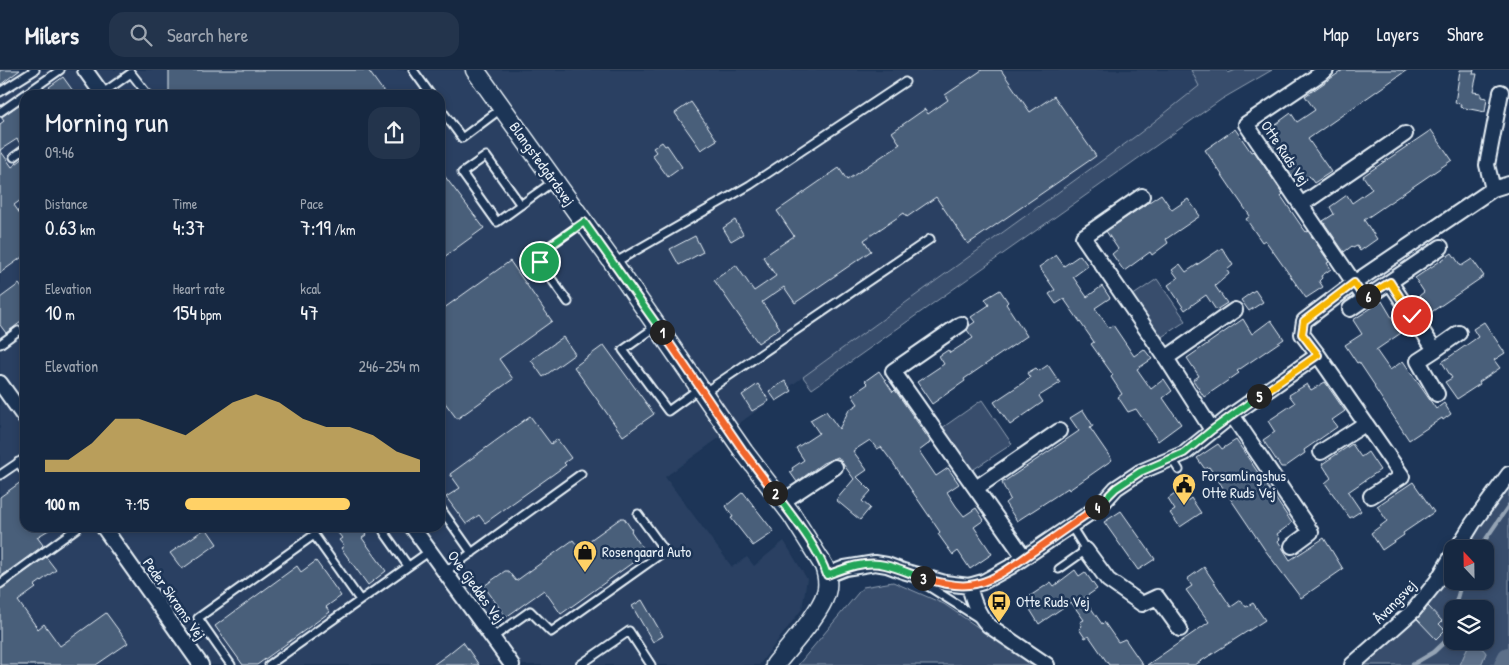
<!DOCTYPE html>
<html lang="en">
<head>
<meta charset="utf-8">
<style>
  body { margin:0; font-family:"Patrick Hand",sans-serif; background:#23344c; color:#f1f3f6; height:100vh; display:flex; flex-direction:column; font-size:19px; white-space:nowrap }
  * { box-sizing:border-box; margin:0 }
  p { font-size:16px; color:#9ea6b1 }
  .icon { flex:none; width:28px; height:28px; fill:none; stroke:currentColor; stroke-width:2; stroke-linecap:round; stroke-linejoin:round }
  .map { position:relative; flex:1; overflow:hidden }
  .side { position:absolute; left:20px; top:20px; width:425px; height:442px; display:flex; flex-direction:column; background:#162841; border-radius:15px; box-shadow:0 2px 8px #0003,0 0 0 1px #35445a }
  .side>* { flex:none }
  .needle { width:32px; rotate:338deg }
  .buttons { position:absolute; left:1444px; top:470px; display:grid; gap:10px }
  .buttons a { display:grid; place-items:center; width:50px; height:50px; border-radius:10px; background:#162841; box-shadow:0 2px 8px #0003,0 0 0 1px #35445a; font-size:25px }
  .pin { position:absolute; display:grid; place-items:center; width:42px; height:42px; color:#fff; margin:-21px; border:2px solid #fff; border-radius:50%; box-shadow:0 1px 5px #0007 }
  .km { position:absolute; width:25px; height:25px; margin:-12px; border-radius:50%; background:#222; color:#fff; font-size:14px; line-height:25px; text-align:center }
  .round { display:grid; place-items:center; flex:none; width:52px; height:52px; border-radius:15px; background:#23344c }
  .overview { display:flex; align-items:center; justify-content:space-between; height:85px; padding:0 25px }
  h1 { font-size:28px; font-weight:600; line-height:38px }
  .stats { display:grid; grid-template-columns:repeat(3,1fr); gap:8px; height:85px; padding:5px 25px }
  .stats div { display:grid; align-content:center }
  .stats b { font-size:21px; font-weight:600 }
  .stats small { font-size:14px; font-weight:400 }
  .stats p { font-size:14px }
  .chart { height:140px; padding:10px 25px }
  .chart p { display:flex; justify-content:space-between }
  .chart svg { width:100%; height:90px; margin-top:5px; fill:#ffd166; opacity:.7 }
  ul { padding:0 25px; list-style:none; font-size:16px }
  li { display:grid; grid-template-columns:80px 60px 1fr; align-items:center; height:38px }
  li i { height:12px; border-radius:6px; background:#ffd166 }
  header { display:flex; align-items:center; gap:30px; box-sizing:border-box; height:70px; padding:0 25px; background:#162841; border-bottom:1px solid #35445a }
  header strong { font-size:24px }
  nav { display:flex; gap:28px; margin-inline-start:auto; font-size:18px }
  .search { width:350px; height:45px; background:#23344c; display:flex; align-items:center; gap:12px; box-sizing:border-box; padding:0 18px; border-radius:15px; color:#9ea6b1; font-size:19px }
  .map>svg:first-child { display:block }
</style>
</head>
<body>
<header>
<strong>Milers</strong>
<div class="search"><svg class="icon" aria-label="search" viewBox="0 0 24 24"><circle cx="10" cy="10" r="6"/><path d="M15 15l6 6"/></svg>Search here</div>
<nav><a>Map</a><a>Layers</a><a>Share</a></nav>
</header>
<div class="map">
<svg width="1509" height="595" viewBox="0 0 1509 595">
  <rect width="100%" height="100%" fill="#1d3557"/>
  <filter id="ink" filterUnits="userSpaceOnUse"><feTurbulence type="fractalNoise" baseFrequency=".02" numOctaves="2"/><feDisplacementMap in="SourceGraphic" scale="10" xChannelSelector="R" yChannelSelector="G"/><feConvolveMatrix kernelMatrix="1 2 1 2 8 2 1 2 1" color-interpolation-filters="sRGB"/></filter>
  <g filter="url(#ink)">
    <!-- built -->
    <path fill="#2a4162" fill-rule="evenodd" d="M0,0H1191L1199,16L1140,63L665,407L732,497L747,487L754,496L784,471L807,509L802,539L759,595H0ZM25,25H440V458H25Z"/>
    <!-- green -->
    <path fill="#374d6c" stroke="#909fb2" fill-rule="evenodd" d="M1191,0H1226L1228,3L1236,0H1272L1222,29L812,319L803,307L1140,63L1199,16Z
      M1157,209L1186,251L1157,270L1129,228Z
      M982,330L1012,374L971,401L942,358Z
      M1509,415V595H1481L1486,583C1482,577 1477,574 1469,574L1460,595H1359L1452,492V511H1485V479H1462ZM1452,539H1485V571H1452Z
      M893,512L944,534L1033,595H798L863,517Z"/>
    <!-- water -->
    <path fill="#5d7089" stroke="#95a4b5" d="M1469,574C1477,574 1482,577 1486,583L1481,595H1460Z"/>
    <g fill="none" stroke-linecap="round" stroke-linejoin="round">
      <!-- stream -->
      <path stroke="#95a4b5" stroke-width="4" d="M1479,479L1509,435
        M1454,539L1462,511
        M1412,595L1434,582L1452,565"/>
      <!-- river -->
      <path stroke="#5d7089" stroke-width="24" d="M1506,595L1509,589"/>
    </g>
    <!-- building -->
    <path fill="#495e7a" stroke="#e8f1f8" d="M0,0H20L0,15Z
      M169,0H368L386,25H169Z
      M982,0H1001L1030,42L1054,26L1096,86L968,174L936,127L907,147L904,143L864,170L871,181L795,233L784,217L762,232L780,258L758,273L714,210L736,195L754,221L776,206L763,187L794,166L777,141L839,98L847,110L900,74L892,62L925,39L928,44L948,30L945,25Z
      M1343,0H1407L1308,69L1331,102L1314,113L1309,106L1297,114L1268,71L1274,67L1269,59L1291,43L1297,52L1315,40L1305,26Z
      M1460,0H1474L1473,4H1477L1473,22L1481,23V27L1487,28L1485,42L1460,37L1461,34L1455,33Z
      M63,7L76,25H55L49,17Z
      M691,32L717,70L701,80L675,43Z
      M20,34L25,41V74L21,75L17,69L0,80L12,97L25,87V127L14,135L25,151V185L0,203V54L4,51L1,47Z
      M1235,59L1251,82L1254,81L1283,124L1281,126L1300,154L1306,162L1308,161L1329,192L1327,193L1331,199L1321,206L1322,208L1319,211L1323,217L1306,228L1265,170L1262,172L1246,149L1250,146L1205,80Z
      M1431,60L1452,90L1364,150L1377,169L1360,181L1357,176L1353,178L1352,176L1344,182L1323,151L1334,144L1330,137L1347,125L1352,133L1372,119L1363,106Z
      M662,72L665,76L667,75L682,97L668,107L652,85L656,82L653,78Z
      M440,100L484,158L440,190Z
      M1161,124L1172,140L1188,129L1200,146L1166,169L1168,173L1152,185L1150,182L1124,201L1112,184L1118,179L1106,161Z
      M735,150L743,164L731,171L723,158Z
      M695,166L703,182L679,195L670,179Z
      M1222,178L1233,195L1227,200L1229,204L1215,216L1227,233L1216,240L1206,225L1185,240L1168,215L1178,208L1172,200L1180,194L1186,202Z
      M1452,183L1461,196L1472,189L1484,206L1430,243L1419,226L1424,222L1415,208Z
      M1056,185L1064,196L1080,185L1088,196L1073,207L1087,227L1102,216L1110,228L1095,238L1109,258L1113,255L1134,286L1144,279L1152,289L1137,299L1151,319L1164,309L1172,321L1163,328L1181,354L1158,371L1136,339L1128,342L1118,327L1122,324L1111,307L1113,305L1091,274L1094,272L1064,229L1056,234L1049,224L1055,220L1039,197Z
      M510,191L552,251L499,289L513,309L457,349L440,326V241Z
      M19,214L25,222V249L6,263L0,255V228Z
      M1000,220L1008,232L1006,234L1027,266L964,309L965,311L932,334L917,312L944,294L939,286L948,280L950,283L973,268L967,260L969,256L975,252L971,247L989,235L985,229Z
      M1255,220L1263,232L1249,241L1241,230Z
      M1382,231L1401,263L1376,280L1390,300L1403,291L1436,339L1444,333L1451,344L1443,350L1442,348L1409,370L1374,317L1375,316L1359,292L1357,293L1345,275L1362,264L1353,250Z
      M1243,249L1252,264L1271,250L1284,269L1237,301L1239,303L1204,327L1193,310L1199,306L1187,288Z
      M1484,252L1505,283L1494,290L1500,298L1479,312L1480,314L1457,329L1445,312L1452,308L1442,292L1478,267L1473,259Z
      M563,267L575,284L543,307L531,290Z
      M604,275L654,344L623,366L574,297Z
      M1048,295L1060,313L1039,326L1043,332L1010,355L994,332L1030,308L1027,303L1036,298L1039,301Z
      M879,301L893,322L895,320L931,372L919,381L936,406L948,398L959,414L947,422L956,436L964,446L976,438L984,450L974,457L992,484L970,499L958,481L953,485L938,464L940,462L893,393L881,377L877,379L870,370L853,381L867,400L857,407L871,421L862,431L870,438L860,450L836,430L854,409L838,387L823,393L797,412L790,402L793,400L792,398L804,390L796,378L819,363L810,350L826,341L839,359L849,340L858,334L852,325L868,314L865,311Z
      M785,311L792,321L776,331L769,321Z
      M1325,312L1345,341L1332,350L1337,357L1304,380L1305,383L1285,397H1281L1263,370L1275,362L1268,351L1295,333L1289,325L1307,314L1311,320Z
      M758,314L769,331L752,341L742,325Z
      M1083,340L1093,356L1090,358L1112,390L1069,420L1068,418L1017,451L1005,433L1010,429L1002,413L1079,361L1070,348Z
      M530,346L551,374L557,369L571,388L564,393L566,395L485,453L479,445L466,454L446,427L460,418L450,404Z
      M1236,370L1292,453L1277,464L1280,469L1278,471L1290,490L1324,468L1343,499L1301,528L1265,480L1209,397L1205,399L1197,388L1218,374L1222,379Z
      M1352,374L1361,387L1368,382L1380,400L1348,422L1361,441L1350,448L1325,413L1331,408L1322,394Z
      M25,409V458H52L37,467L43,475L40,478L0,507V427Z
      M1413,412L1434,442L1403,463L1404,465L1382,480L1371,463L1387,451L1377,436Z
      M1179,421L1186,432L1191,428L1201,443L1180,457L1170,443L1175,440L1168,429Z
      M743,422L774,462L753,476L731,448L733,447L726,436Z
      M1121,441L1155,489L1138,500L1104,452Z
      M621,448H624L632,460L631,461L646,483L561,544L544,520L506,547L484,516L505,501H508L516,511L573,470L579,478Z
      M206,458L217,474L182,499L170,483Z
      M334,458H361L366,465L362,468L386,501L368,515L341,478L344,476L339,470L342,468Z
      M46,487L56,500L34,516L36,518L18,531L38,559L44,554L60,576L106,543L128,573L96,595H0V519Z
      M316,491L341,526L326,537L330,542L257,595H243L215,556L297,496L301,502Z
      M1204,497L1231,537L1241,530L1246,537L1253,533L1265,550L1195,595H1147L1209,552L1186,520L1192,516L1187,509Z
      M1075,500L1079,506L1085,502L1097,519L1084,528L1102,554L1104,552L1118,572L1125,569L1143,595H1109L1089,566L1085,568L1079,559L1082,556L1080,552L1084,550L1071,532L1039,554L1024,530L1051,512L1054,516Z
      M642,530L663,566L653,572L632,536Z
      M1428,536L1442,551L1439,554L1445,560L1436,569L1417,549Z
      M463,572L479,595H433L447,585Z"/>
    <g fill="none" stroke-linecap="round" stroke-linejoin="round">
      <!-- service casing -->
      <g stroke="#e8f1f8" stroke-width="11">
        <path id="service" d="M413,0L431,25
          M0,22L35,0
          M100,25L131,3L148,25
          M440,38L462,68L502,38
          M0,42L60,0
          M14,87L25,79
          M521,135L486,86L462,103L497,152L554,111
          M614,193L750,115L905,12
          M568,232L540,193L541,182L584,152
          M657,256L623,280L668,341L700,318
          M0,274L18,261
          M705,322L930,169
          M1172,389L1179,400
          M18,392L25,402
          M0,405L25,388
          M441,439L472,483
          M384,462L408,496
          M1059,499L1086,480L1071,456
          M445,502L581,404
          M920,511L977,547
          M0,514L77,458
          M492,568L530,541L551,562L665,481L638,444
          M231,595L198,548L314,465L360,530
          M269,595L430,481
          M580,595L629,561L651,595"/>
      </g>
      <!-- minor casing -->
      <g stroke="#e8f1f8" stroke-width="18">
        <path id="minor" d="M85,0L103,25
          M1326,0L1246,54L1365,229
          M1493,119L1509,114
          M1142,126L1083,167L1166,288L1212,360
          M1301,135L1405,64
          M1390,212L1435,280L1459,263
          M1350,239L1441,177
          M961,254L893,301L1024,487
          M1435,280L1418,291L1437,324
          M1318,285L1402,406L1371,426
          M1166,288L1235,240
          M0,313L25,348
          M1232,345L1311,462L1292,476
          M1321,382L1365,354
          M976,418L1059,361
          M782,432L835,397
          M104,458L201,595
          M413,458L512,595
          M1457,479L1473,453L1509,404
          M1086,480L1108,510L1142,534L1157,527L1180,559
          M827,505L845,498L875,493L887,495L903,501L945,513L969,516L983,512L1010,497L1100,436L1116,418L1140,402L1185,383L1232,345L1318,285L1302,264L1304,251L1354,213L1493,119L1487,95L1501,22
          M969,516C973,531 977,543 988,555L1047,595
          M1352,595L1414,540L1437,511L1452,486"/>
      </g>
      <!-- tertiary casing -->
      <g stroke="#e8f1f8" stroke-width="21">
        <path id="tertiary" d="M475,0L614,194L744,382L792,445L824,496C827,505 829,514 826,523C820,544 789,577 775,595"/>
      </g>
      <!-- service -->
      <use href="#service" stroke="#1d3557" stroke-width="7"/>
      <!-- minor -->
      <use href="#minor" stroke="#1d3557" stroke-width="14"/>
      <!-- tertiary -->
      <use href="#tertiary" stroke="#1d3557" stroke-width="18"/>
    </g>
  </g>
  <g fill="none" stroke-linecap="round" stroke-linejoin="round" filter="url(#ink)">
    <!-- split-1 casing -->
    <g stroke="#fff" stroke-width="10">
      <path id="split-1" d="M540,192L541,182L584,152L662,262"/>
    </g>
    <!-- split-2 casing -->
    <g stroke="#fff" stroke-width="10">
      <path id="split-2" d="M662,262L744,382L775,423"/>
    </g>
    <!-- split-3 casing -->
    <g stroke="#fff" stroke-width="10">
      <path id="split-3" d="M775,423C793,447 818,477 827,505C845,498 866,490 885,495C898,498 911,504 923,508"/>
    </g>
    <!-- split-4 casing -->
    <g stroke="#fff" stroke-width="10">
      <path id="split-4" d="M923,508C937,512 955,517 969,515C994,513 1017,492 1037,479C1057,465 1077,451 1097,437"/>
    </g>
    <!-- split-5 casing -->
    <g stroke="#fff" stroke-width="10">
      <path id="split-5" d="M1097,437L1116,418L1140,402L1184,383L1212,360L1259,326"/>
    </g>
    <!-- split-6 casing -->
    <g stroke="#fff" stroke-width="10">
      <path id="split-6" d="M1259,326L1318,285L1302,264L1304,251L1354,213L1365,229L1368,226"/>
    </g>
    <!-- split-7 casing -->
    <g stroke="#fff" stroke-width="10">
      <path id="split-7" d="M1368,226L1390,212L1412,246"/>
    </g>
    <!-- split-1 -->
    <use href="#split-1" stroke="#22a559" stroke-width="6"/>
    <!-- split-2 -->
    <use href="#split-2" stroke="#f0652b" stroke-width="6"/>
    <!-- split-3 -->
    <use href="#split-3" stroke="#22a559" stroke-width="6"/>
    <!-- split-4 -->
    <use href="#split-4" stroke="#f0652b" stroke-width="6"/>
    <!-- split-5 -->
    <use href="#split-5" stroke="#22a559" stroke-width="6"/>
    <!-- split-6 -->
    <use href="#split-6" stroke="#f5b400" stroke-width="6"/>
    <!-- split-7 -->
    <use href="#split-7" stroke="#f5b400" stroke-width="6"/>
  </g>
  <!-- icons -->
  <defs>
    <g id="civic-pin" transform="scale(1.25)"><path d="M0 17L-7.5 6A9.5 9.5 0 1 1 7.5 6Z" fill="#ffd166" stroke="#1d3557"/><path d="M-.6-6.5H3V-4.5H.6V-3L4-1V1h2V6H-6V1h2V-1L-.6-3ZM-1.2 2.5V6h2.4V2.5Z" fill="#111"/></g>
    <g id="shop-pin" transform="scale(1.25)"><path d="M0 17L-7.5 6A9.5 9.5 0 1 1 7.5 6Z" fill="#ffd166" stroke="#1d3557"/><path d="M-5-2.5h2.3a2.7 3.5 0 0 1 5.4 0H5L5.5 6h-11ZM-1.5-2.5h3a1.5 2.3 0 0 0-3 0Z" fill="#111"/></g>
    <g id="bus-pin" transform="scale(1.25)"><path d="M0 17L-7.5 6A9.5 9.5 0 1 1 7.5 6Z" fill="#ffd166" stroke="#1d3557"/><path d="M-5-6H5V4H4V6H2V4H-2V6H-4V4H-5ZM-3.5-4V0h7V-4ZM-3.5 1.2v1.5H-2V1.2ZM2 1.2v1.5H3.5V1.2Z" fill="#111"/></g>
  </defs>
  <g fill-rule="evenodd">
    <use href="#civic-pin" x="1184" y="415"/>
    <use href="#shop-pin" x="585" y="482"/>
    <use href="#bus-pin" x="999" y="532"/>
  </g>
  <g text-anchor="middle" stroke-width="5" stroke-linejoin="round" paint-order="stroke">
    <!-- street labels -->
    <g font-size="15" fill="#e8f1f8" stroke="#1d3557">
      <text transform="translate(1285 83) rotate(56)" y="5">Otte Ruds Vej</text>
      <text transform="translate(542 94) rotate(54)" y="5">Blangstedgårdsvej</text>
      <text transform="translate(476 517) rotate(54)" y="5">Ove Gjeddes Vej</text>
      <text transform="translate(174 529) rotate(55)" y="5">Peder Skrams Vej</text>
      <text transform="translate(1395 532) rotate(-46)" y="5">Åvangsvej</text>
    </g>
    <!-- poi labels -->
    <g font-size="15" fill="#e8f1f8" stroke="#1d3557" text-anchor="start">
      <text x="1202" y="411">Forsamlingshus<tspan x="1202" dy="17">Otte Ruds Vej</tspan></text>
      <text x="602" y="487">Rosengaard Auto</text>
      <text x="1016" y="537">Otte Ruds Vej</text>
    </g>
  </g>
</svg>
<div class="buttons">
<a><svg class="needle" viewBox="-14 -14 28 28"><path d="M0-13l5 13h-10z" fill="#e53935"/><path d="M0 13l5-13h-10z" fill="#9ea6b1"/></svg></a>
<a><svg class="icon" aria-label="layers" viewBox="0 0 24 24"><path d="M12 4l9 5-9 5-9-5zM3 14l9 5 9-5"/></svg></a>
</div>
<div class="pin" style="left:540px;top:192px;background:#1e9e55"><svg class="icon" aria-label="arrive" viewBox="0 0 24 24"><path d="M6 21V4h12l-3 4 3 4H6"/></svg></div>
<div class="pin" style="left:1412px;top:246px;background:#d93025"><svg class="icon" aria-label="check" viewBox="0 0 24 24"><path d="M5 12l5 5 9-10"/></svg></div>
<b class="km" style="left:662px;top:262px">1</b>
<b class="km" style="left:775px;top:423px">2</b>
<b class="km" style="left:923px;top:508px">3</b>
<b class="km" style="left:1097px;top:437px">4</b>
<b class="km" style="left:1259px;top:326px">5</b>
<b class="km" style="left:1368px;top:226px">6</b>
<section class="side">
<div class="overview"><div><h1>Morning run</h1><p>09:46</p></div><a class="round"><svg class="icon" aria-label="share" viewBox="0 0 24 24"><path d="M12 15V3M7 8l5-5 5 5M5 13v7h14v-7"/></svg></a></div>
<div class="stats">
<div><p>Distance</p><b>0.63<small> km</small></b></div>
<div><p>Time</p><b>4:37</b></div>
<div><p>Pace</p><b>7:19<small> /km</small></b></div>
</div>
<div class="stats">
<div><p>Elevation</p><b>10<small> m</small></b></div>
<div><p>Heart rate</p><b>154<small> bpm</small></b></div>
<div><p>kcal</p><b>47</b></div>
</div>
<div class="chart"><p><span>Elevation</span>246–254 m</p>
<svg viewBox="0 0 160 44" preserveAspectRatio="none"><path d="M0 44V38L10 38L20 30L30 18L40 18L50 22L60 26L70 18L80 10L90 6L100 10L110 18L120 22L130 22L140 26L150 34L160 38V44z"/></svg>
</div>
<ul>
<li><b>100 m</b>7:15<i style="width:70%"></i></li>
</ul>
</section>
</div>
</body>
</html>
